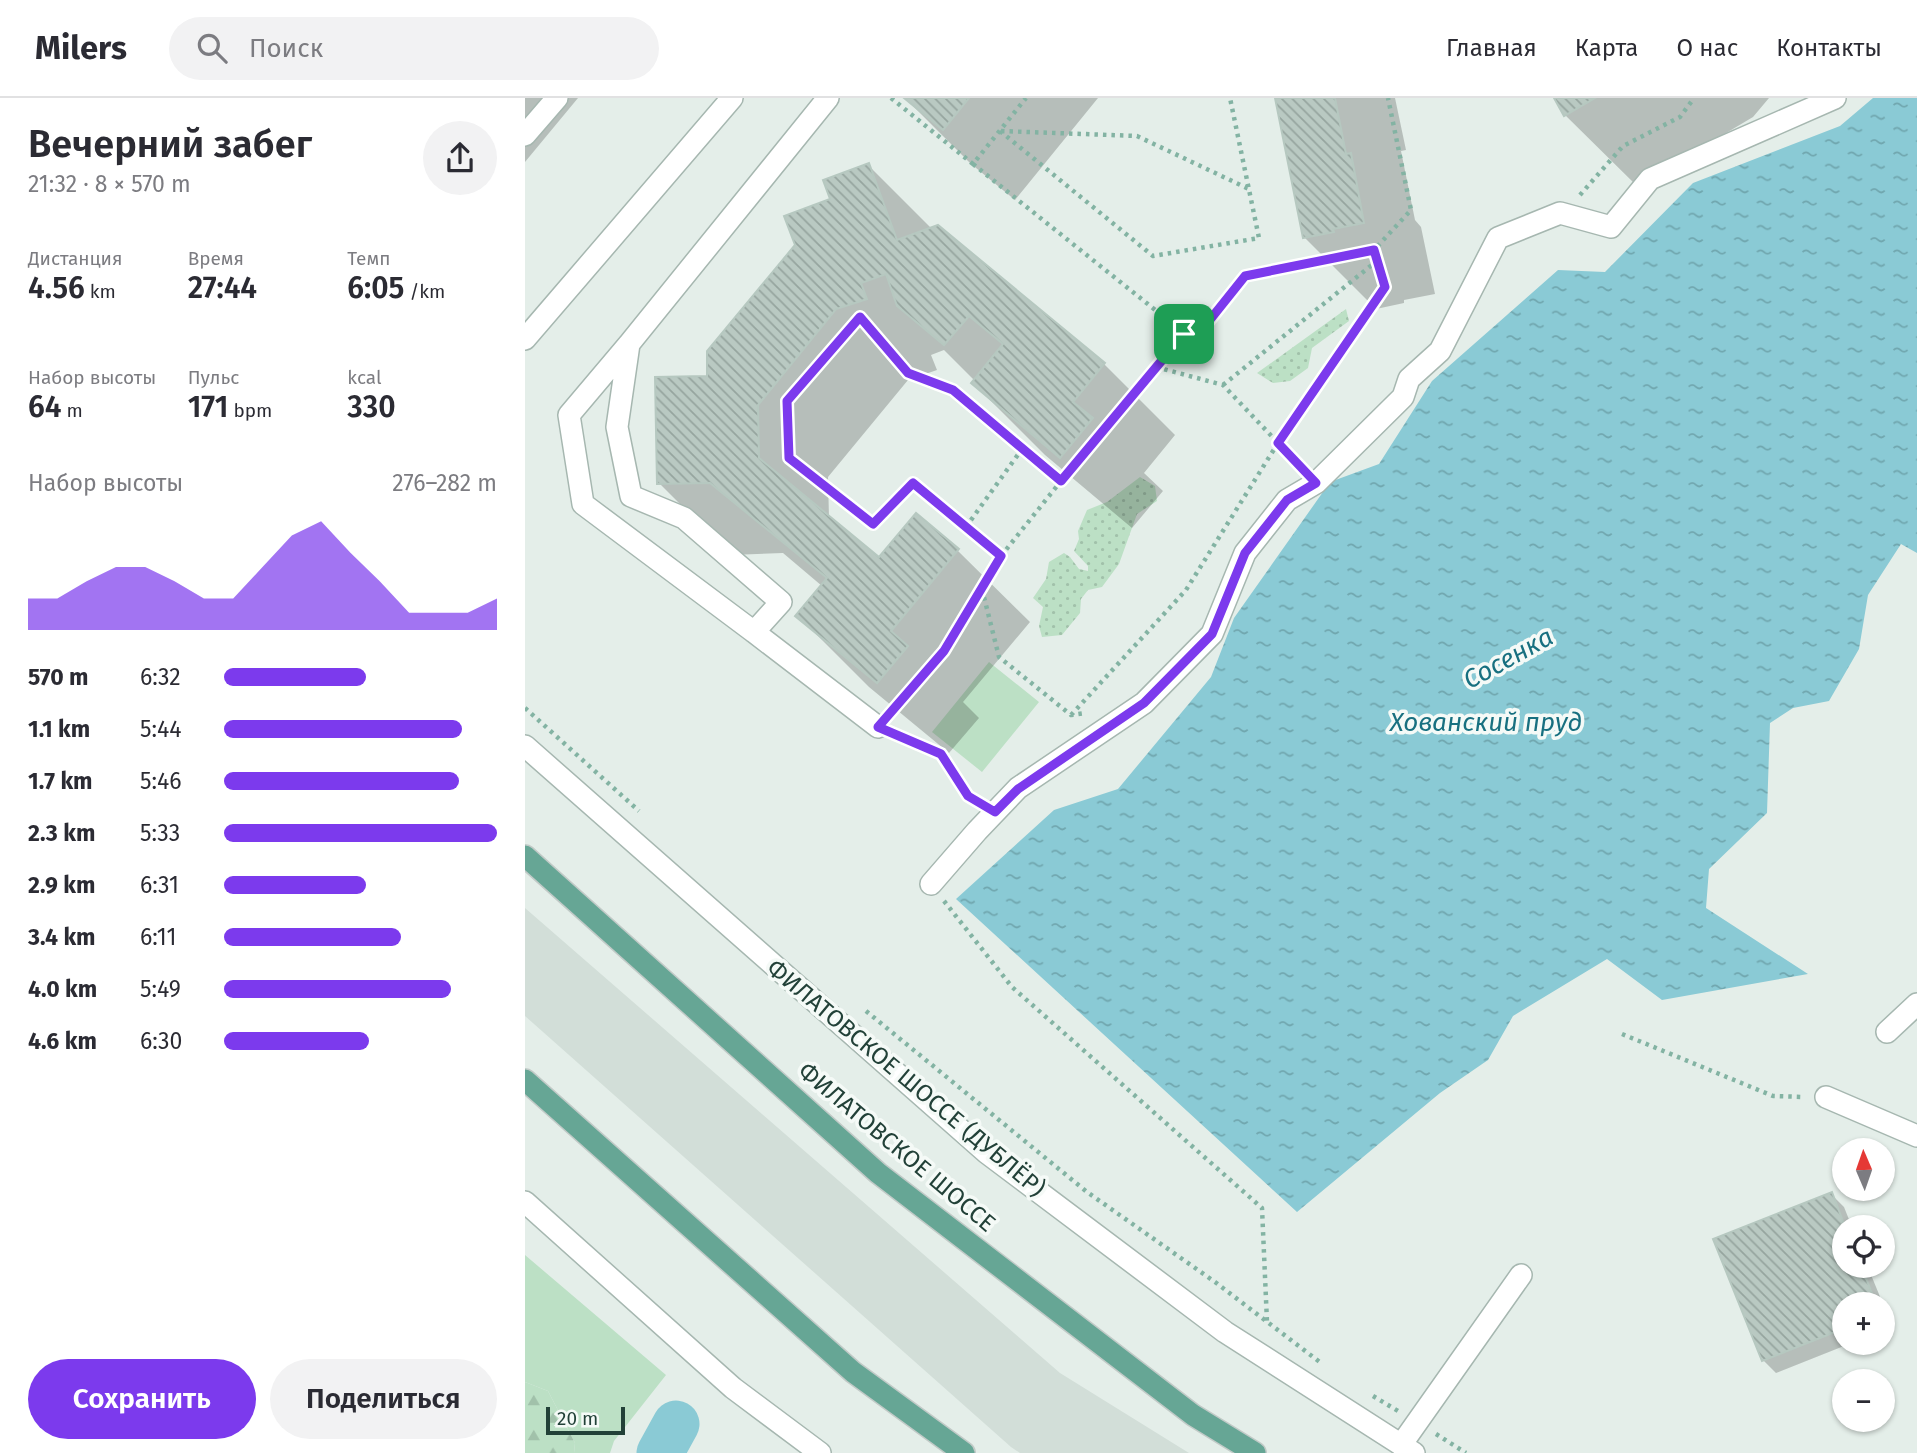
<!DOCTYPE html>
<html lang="ru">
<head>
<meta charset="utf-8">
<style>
  body { margin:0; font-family:"Fira Sans",sans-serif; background:#f2f2f3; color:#2b2b33; height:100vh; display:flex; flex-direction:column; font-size:26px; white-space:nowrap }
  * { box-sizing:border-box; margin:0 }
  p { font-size:23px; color:#7c7c81 }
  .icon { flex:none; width:38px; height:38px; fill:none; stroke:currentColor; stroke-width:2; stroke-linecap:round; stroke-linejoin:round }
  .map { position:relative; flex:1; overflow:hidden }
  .details { display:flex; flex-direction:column; background:#fff; width:525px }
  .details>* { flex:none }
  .needle { width:46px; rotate:358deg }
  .fabs { position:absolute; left:1307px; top:1040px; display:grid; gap:14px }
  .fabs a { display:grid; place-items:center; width:63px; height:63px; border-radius:50%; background:#fff; box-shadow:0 2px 5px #0004; font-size:35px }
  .scale { position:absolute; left:21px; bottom:18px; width:79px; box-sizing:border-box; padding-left:7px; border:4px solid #224138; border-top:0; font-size:19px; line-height:24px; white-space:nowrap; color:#224138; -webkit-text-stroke:5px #f5faf7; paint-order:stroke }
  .pin { position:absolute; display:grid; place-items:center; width:60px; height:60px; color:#fff; margin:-30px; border-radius:14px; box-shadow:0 4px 10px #0006 }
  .round { display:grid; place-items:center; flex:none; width:74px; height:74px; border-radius:37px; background:#f2f2f3 }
  .headline { display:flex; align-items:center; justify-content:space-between; height:119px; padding:0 28px }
  h1 { font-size:38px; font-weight:600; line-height:52px }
  .figures { display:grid; grid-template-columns:repeat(3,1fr); gap:10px; height:119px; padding:7px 28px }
  .figures div { display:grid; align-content:center }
  .figures b { font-size:30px; font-weight:600 }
  .figures small { font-size:19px; font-weight:400 }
  .figures p { font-size:19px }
  .chart { height:196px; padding:14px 28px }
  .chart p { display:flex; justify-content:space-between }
  .chart svg { width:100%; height:126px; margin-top:7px; fill:#7c3aed; opacity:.7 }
  .cta { display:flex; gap:14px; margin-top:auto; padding:14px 28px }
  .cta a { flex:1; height:80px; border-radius:42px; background:#7c3aed; color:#fff; font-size:28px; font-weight:600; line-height:80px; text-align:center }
  .cta a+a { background:#f2f2f3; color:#2b2b33 }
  ul { padding:0 28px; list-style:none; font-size:23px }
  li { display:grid; grid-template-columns:112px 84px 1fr; align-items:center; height:52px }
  li i { height:18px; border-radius:9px; background:#7c3aed }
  header { display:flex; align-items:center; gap:42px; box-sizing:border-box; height:98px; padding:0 35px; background:#fff; border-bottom:2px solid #e1e1e2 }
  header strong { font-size:33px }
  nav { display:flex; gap:38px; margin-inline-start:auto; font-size:24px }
  .search { width:490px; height:63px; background:#f2f2f3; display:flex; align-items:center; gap:18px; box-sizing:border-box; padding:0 24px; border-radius:38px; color:#7c7c81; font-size:26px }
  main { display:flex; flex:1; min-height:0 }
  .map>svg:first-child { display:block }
</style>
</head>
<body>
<header>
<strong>Milers</strong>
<div class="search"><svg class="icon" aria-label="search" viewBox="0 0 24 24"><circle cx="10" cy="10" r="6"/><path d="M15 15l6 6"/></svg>Поиск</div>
<nav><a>Главная</a><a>Карта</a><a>О нас</a><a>Контакты</a></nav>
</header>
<main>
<section class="details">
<div class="headline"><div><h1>Вечерний забег</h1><p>21:32 · 8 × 570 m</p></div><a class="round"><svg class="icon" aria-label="share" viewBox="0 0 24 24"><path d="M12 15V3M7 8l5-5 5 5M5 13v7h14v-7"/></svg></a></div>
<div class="figures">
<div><p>Дистанция</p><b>4.56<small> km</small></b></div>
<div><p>Время</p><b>27:44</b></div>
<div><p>Темп</p><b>6:05<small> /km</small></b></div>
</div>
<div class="figures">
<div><p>Набор высоты</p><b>64<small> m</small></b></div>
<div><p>Пульс</p><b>171<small> bpm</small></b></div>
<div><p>kcal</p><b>330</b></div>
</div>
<div class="chart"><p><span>Набор высоты</span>276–282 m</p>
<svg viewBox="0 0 160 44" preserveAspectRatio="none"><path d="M0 44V33L10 33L20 27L30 22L40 22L50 27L60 33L70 33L80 22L90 11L100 6L110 17L120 27L130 38L140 38L150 38L160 33V44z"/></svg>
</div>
<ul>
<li><b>570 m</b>6:32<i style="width:52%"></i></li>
<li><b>1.1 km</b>5:44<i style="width:87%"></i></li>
<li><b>1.7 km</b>5:46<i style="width:86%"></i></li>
<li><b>2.3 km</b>5:33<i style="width:100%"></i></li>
<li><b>2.9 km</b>6:31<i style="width:52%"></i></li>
<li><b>3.4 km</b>6:11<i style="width:65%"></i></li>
<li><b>4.0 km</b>5:49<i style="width:83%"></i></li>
<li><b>4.6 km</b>6:30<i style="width:53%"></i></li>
</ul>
<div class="cta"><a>Сохранить</a><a>Поделиться</a></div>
</section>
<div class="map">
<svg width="1392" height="1355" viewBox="0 0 1392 1355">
  <defs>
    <pattern id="forest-firs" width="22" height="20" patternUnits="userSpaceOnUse" patternTransform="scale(1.75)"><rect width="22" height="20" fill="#bce0c5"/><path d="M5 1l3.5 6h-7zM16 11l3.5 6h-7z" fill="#a1c1aa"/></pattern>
    <pattern id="park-dots" width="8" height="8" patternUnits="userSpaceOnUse" patternTransform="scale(1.75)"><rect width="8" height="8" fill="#bce0c5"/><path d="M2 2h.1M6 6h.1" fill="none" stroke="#a1c1aa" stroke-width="1.8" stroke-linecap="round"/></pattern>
    <pattern id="water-ripples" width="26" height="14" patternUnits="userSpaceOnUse" patternTransform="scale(1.75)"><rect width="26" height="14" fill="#8acad5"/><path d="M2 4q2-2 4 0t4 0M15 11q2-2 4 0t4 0" fill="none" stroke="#70a6ae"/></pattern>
    <pattern id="building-back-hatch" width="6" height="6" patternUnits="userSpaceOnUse" patternTransform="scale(1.75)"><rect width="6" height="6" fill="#b9c9c2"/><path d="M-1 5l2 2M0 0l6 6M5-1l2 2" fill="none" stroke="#96a59f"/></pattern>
  </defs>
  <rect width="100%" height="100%" fill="#e4eee9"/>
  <!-- built -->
  <path fill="#d2ded8" d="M0,810L535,1275L664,1355H495L486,1349L0,918Z"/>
  <!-- green -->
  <path fill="#bce0c5" d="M464,564L514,604L457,674L407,634Z
    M0,1157L141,1277L89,1343L85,1355H49L50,1345L23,1293L0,1284Z"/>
  <!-- forest -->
  <path fill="url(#forest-firs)" d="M0,1284L23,1293L50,1345L49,1355H0Z"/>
  <!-- park -->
  <path fill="url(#park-dots)" d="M821,211L824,223L787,250L783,270L765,283L748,285L732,275Z
    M615,379L630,388L632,403L612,416L594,466L577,489L563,492L556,501L555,515L537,537L517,539L514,528L518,509L508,500L521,481L524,464L539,455L545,459L554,471L563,473V468L549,453L554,441L553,433L562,412L582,404Z"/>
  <!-- water -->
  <path fill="url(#water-ripples)" d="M1348,0H1392V455L1376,446L1343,497L1334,551L1304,603L1268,610L1245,625L1242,715L1184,771L1181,810L1283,876L1137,902L1082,861L988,918L963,962L915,995L772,1114L431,801L529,712L593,691L686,579L709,520L805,384L854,366L907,283L1033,172L1080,174L1168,85L1315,28Z"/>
  <!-- shadow -->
  <path fill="#0003" d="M0,0H53L0,64Z
    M380,0H573L490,102L445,65Z
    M751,0H870L881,52L876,53L890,122L896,129L910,196L879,202V205L851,211L780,140Z
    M1031,0H1244L1228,19L1112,88L1040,17Z
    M343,67L407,131L579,266L650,337L619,375L638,393L607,430L520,357L448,285L450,283L419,252L406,257L412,272L383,282L303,379L304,420L354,462L391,418L433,453L505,524L438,604L454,620L424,655L344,589L273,518L297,488L258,455L206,457L134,385L184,280L307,102Z
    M1306,1096L1319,1109L1327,1129H1320V1167H1342L1358,1206H1320V1244H1329L1251,1275L1238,1262Z
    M1358,1206L1367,1229L1358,1233Z"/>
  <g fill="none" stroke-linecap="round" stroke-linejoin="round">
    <!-- river -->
    <path stroke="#8acad5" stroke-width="47" d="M135,1355L151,1326"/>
  </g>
  <!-- building -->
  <path fill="url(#building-back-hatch)" stroke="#b6c8c0" stroke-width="2" d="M379,0H444L418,32Z
    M750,0H810L821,56L826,55L839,125L808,131L809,134L778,140Z
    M1029,0H1070L1039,18Z
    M344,65L372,142L413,127L580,265L548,304L568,320L535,360L446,285L478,246L444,218L419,247L372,208L361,176L336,185L342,201L311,211L233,307L234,360L354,459L391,415L434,451L366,533L383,548L352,585L270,518L302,480L185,385L132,386L130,279L182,278V253L270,147L259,118L305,101L298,82Z
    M1307,1094L1320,1129V1167H1336L1351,1206H1320V1230L1237,1263L1188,1141Z"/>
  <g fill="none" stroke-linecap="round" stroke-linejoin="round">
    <!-- minor casing -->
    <g stroke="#a6b7b0" stroke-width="24">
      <path id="minor" d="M303,0L104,246L92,329L106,398L159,420L256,504L229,534L353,629
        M0,37L32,0
        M0,241L207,0
        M104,246L44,317L58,406L229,534
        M0,648L462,1055L700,1234L889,1355
        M406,786L452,733L493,690L619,605L687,536L720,455L762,402L791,385L878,299L884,281L915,253L973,140L1035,115L1086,129L1125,81L1310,0
        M1362,934L1392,906
        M1301,999L1392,1038
        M0,1104L208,1290L295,1355
        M876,1347L996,1177"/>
    </g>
    <!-- major casing -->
    <g stroke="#c1cac7" stroke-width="24">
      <path id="major" d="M0,758L353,1075L668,1317L730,1355
        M0,982L328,1274L439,1355"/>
    </g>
    <!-- path -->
    <path stroke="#83b3a3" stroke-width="4.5" stroke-dasharray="3.5 5" stroke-linecap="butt" d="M366,0L448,66L501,0
      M475,33L628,158L734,140L705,0
      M476,33L612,38L724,91
      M448,66L669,243L721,179L849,152L886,112L863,0
      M1055,97L1098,48L1155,19L1169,0
      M631,269L698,287L775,368
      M698,287L853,162
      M441,429L497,351
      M476,458L536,383
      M457,491L474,559L546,617L560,615
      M0,610L114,713
      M367,613L419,553L476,458L388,385L348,426L264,361L262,303L335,219L383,275L428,292L536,383L659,236
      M546,617L661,492L753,345L860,189L849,152
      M374,638L417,656L443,698L449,702
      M419,803L487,889L737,1110L742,1224
      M341,913L562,1094L690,1184L796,1265
      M1097,936L1248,998L1279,999
      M848,1298L873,1313
      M1317,1307L1318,1319
      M911,1336L941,1355"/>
    <!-- minor -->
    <use href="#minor" stroke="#fff" stroke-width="21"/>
    <!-- major -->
    <use href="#major" stroke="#66a695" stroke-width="21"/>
  </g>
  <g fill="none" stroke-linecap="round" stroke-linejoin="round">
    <!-- route casing -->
    <g stroke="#fff" stroke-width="14">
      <path id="route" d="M849,152L860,189L753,345L791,385L762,402L720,455L687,536L619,605L493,691L470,714L443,698L416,656L353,629L419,553L476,458L388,385L348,426L264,360L262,303L335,219L383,275L428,292L536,383L659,236L668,243L720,178Z"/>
    </g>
    <!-- route -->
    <use href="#route" stroke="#7c3aed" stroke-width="9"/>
  </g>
  <g text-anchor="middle" stroke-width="7" stroke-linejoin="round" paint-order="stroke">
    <!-- street labels -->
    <g font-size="24" fill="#224138" stroke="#f5faf7">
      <text transform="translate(381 980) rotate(40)" y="8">ФИЛАТОВСКОЕ ШОССЕ (ДУБЛЁР)</text>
      <text transform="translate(372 1049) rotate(40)" y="8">ФИЛАТОВСКОЕ ШОССЕ</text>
    </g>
    <!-- water labels -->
    <g font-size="26" font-style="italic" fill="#187080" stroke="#f5faf7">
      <text transform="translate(983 560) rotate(-29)" y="9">Сосенка</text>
      <text x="961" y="633">Хованский пруд</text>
    </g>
  </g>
</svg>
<div class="fabs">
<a><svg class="needle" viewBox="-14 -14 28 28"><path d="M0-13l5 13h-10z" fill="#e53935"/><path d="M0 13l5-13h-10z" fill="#7c7c81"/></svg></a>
<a><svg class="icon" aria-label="locate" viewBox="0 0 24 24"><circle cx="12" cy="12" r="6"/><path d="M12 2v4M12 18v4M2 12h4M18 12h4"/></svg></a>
<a>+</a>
<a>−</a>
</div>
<div class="scale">20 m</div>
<div class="pin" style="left:659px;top:236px;background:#1e9e55"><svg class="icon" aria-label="arrive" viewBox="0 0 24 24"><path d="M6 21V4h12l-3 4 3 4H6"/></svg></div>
</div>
</main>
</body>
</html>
